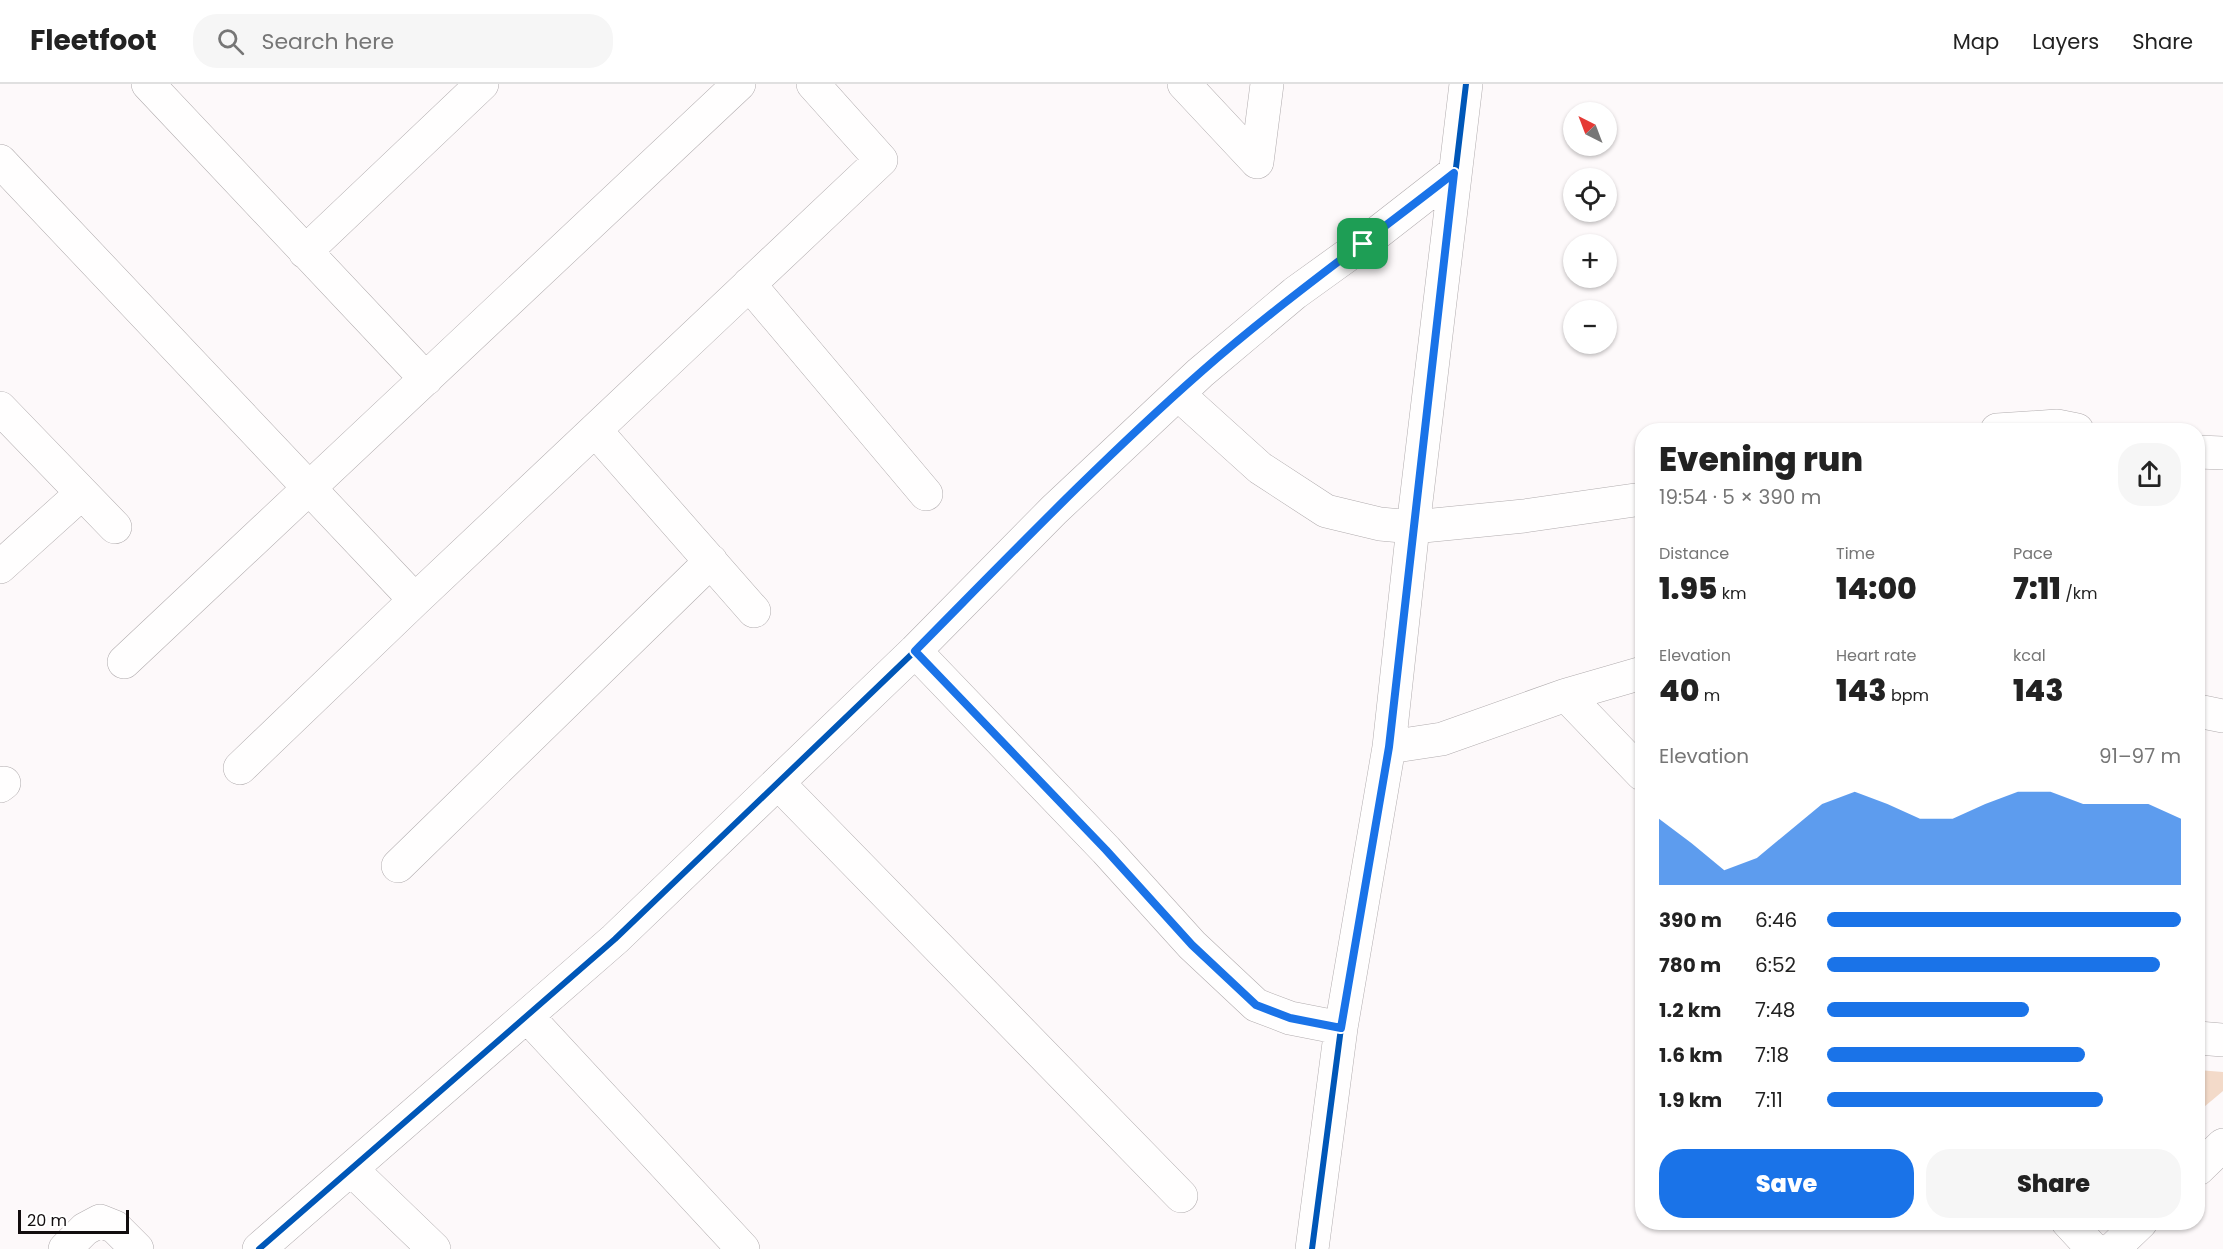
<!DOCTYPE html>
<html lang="en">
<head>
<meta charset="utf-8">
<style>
  body { margin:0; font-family:Poppins,sans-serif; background:#f6f6f6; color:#222; height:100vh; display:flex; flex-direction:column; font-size:22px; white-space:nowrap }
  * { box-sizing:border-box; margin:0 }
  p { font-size:20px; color:#767676 }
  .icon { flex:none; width:33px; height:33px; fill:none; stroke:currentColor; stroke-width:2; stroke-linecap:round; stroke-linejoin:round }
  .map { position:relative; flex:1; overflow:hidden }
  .side { position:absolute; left:1635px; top:339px; width:570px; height:807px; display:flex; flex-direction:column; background:#fff; border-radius:24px; box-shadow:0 2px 4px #0004 }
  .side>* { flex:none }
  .needle { width:39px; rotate:318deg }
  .fabs { position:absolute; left:1563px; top:18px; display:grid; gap:12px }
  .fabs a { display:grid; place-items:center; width:54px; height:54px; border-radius:50%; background:#fff; box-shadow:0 2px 4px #0004; font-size:30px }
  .scale { position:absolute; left:18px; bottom:15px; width:111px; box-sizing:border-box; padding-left:6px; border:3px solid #120d0e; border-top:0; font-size:16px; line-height:21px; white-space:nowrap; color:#120d0e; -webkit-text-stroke:4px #fff; paint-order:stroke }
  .pin { position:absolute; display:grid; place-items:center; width:51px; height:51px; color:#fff; margin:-26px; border-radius:12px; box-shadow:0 3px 9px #0006 }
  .round { display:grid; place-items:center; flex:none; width:63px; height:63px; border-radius:24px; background:#f6f6f6 }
  .summary { display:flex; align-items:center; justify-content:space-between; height:102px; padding:0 24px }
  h1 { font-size:33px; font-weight:800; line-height:45px }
  .figures { display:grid; grid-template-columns:repeat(3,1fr); gap:9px; height:102px; padding:6px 24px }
  .figures div { display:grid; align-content:center }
  .figures b { font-size:30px; font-weight:800 }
  .figures small { font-size:16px; font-weight:400 }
  .figures p { font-size:16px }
  .chart { height:168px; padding:12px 24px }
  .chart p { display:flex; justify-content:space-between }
  .chart svg { width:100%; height:108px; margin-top:6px; fill:#1a73e8; opacity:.7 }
  .cta { display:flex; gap:12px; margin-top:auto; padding:12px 24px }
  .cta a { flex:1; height:69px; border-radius:24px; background:#1a73e8; color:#fff; font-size:24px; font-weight:800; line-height:69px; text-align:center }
  .cta a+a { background:#f6f6f6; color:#222 }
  ul { padding:0 24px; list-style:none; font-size:20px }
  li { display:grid; grid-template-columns:96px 72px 1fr; align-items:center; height:45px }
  li i { height:15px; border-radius:8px; background:#1a73e8 }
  header { display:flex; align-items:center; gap:36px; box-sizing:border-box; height:84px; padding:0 30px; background:#fff; border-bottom:2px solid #e0e0e0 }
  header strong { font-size:28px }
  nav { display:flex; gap:33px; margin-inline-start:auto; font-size:21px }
  .search { width:420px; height:54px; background:#f6f6f6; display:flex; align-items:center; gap:15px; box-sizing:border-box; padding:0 21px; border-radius:24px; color:#767676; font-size:22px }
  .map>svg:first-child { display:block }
</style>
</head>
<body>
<header>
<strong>Fleetfoot</strong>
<div class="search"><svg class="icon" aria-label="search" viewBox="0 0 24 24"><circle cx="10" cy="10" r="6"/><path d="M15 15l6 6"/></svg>Search here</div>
<nav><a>Map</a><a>Layers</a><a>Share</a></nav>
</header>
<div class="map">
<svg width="2223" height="1165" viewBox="0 0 2223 1165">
  <rect width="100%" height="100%" fill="#fdf9fa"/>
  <!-- green -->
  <path fill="#f3dac9" d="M2198,986L2223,988V1007L2198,1028Z"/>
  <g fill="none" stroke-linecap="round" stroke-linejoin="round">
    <!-- minor casing -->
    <g stroke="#b1acae" stroke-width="34">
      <path id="minor" d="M148,0L426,295
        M1184,0L1257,78
        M0,77L415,516
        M1257,78L1267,0
        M305,168L482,0
        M749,200L926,410
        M1178,310L1260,384L1326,427L1380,440L1413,443L1524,432L1642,415
        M0,324L115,443
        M595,346L754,527
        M1997,346L2057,342L2077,346
        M2198,368L2223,369
        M0,483L82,409
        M915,567L1106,766L1192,861L1256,921L1290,934L1341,944
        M124,578L739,0
        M1566,611L1642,690
        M2198,627L2223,632
        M1389,663L1442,655L1566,611L1642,589
        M240,684L415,516L881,76L813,0
        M778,699L1181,1112
        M0,702L4,699
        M398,782L711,477
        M527,932L743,1165
        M2198,954L2223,956
        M351,1085L434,1165
        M2198,1085L2223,1061
        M2068,1138L2093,1165
        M65,1165L85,1145L100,1137L115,1143L137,1165
        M259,1165L615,855L915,567L1054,426L1200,289L1295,209L1363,160L1454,89
        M1312,1165L1341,944L1389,663L1413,443L1466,0
        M2113,1165L2141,1138"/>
    </g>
    <!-- minor -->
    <use href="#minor" stroke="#fffefe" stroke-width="33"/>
    <!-- cycleway casing -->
    <g stroke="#fff" stroke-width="10">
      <path id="cycleway" d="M259,1165L615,855L915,567L1054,426L1200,289L1295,209L1363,160L1454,89
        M1312,1165L1341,944L1389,663L1413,443L1466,0"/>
    </g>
    <!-- cycleway -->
    <use href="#cycleway" stroke="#0057b8" stroke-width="6"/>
  </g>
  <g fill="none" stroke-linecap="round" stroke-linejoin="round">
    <!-- route casing -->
    <g stroke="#fff" stroke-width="12">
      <path id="route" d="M1454,89L1389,663L1341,944L1290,934L1256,921L1192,861L1106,766L915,567C1009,472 1101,376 1201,288C1282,217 1370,155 1454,89Z"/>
    </g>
    <!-- route -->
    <use href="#route" stroke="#1a73e8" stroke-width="8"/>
  </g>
</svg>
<div class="fabs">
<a><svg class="needle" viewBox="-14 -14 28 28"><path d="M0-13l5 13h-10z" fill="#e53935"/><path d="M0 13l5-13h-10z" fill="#767676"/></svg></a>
<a><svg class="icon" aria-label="locate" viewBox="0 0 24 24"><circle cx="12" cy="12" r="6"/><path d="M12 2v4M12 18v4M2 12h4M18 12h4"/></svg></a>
<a>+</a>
<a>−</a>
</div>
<div class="scale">20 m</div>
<div class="pin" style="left:1363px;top:160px;background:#1e9e55"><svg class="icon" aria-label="arrive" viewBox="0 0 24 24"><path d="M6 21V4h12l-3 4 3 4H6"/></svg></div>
<section class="side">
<div class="summary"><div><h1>Evening run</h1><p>19:54 · 5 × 390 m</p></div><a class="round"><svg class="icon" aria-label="share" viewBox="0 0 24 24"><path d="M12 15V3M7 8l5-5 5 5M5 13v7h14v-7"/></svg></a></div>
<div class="figures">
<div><p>Distance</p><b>1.95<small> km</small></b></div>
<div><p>Time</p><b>14:00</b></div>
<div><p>Pace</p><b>7:11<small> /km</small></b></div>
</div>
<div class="figures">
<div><p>Elevation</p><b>40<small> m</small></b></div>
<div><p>Heart rate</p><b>143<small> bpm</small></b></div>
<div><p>kcal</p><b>143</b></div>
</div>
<div class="chart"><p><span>Elevation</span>91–97 m</p>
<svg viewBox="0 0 160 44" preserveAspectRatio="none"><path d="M0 44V17L10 27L20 38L30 33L40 22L50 11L60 6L70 11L80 17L90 17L100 11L110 6L120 6L130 11L140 11L150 11L160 17V44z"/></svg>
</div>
<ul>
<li><b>390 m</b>6:46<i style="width:100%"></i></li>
<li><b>780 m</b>6:52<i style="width:94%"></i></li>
<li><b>1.2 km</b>7:48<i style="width:57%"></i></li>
<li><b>1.6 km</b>7:18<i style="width:73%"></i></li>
<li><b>1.9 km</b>7:11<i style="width:78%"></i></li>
</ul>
<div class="cta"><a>Save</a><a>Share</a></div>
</section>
</div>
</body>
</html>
